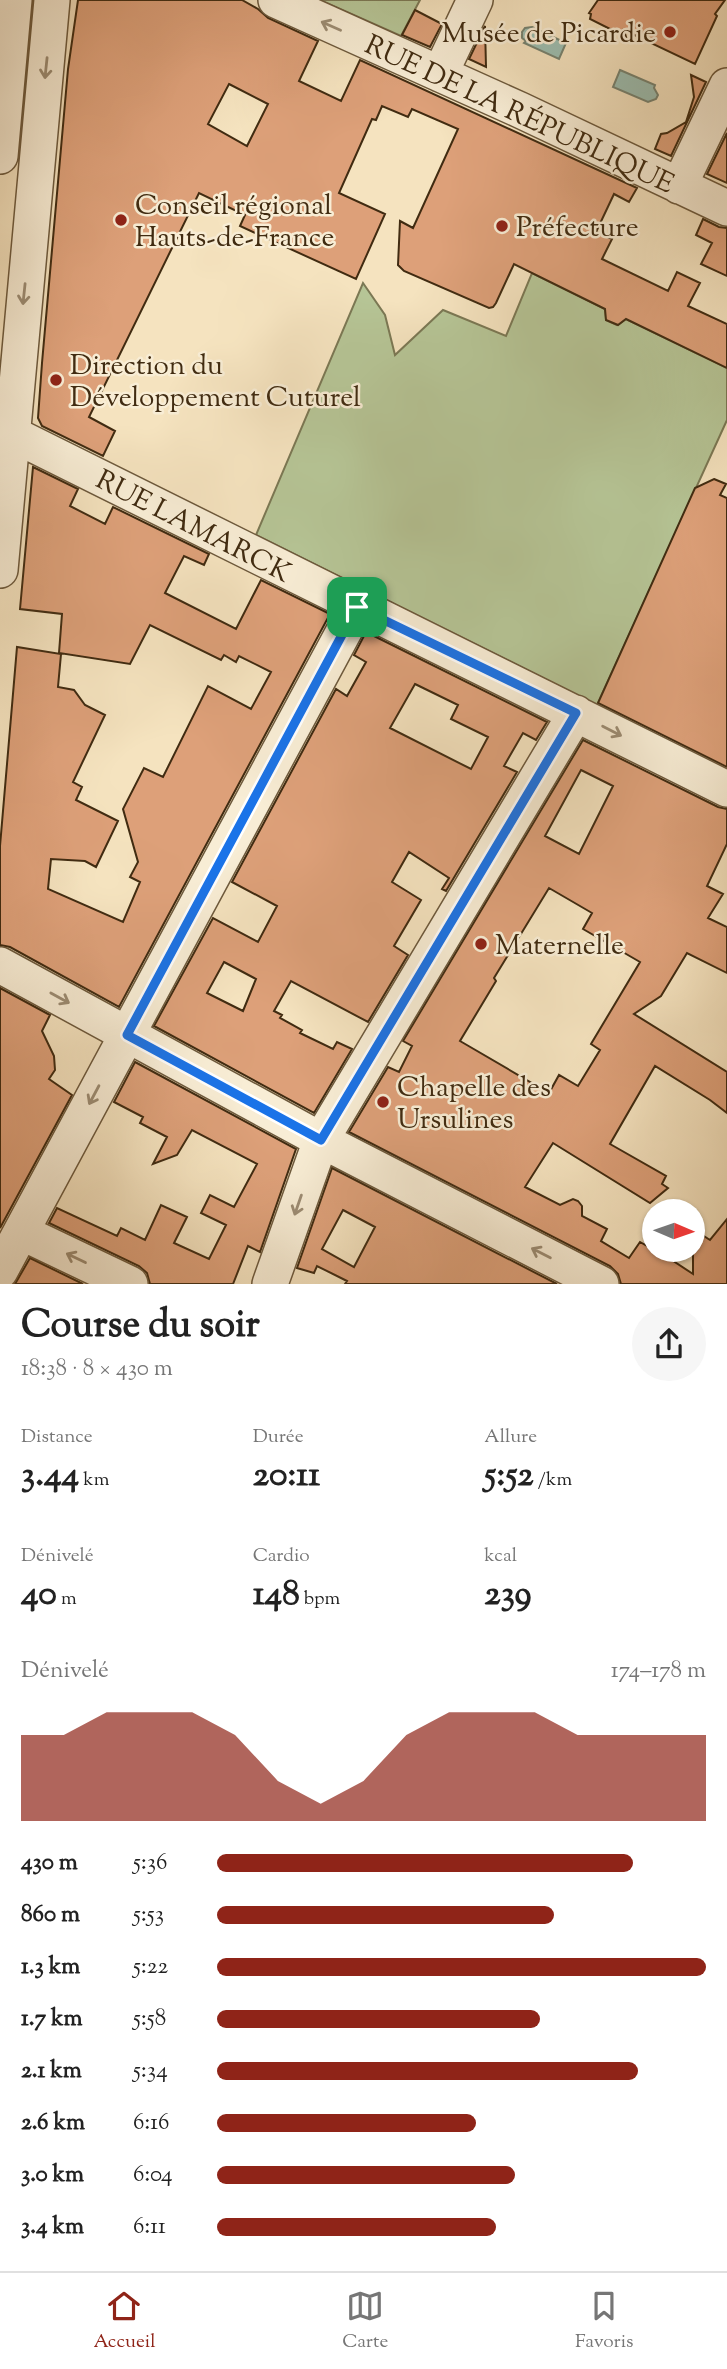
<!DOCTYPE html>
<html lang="fr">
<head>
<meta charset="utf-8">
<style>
  body { margin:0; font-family:"Sorts Mill Goudy",serif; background:#f6f6f6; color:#222; height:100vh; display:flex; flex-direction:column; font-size:26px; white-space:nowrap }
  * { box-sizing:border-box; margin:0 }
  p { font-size:23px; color:#767676 }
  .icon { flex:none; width:38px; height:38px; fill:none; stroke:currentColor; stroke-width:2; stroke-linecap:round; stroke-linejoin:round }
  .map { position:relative; height:1284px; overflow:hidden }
  .panel { display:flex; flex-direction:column; background:#fff; flex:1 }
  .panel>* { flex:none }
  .needle { width:46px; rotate:92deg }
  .controls { position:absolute; left:642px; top:1199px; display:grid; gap:14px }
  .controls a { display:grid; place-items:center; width:63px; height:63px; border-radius:50%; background:#fff; box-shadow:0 2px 5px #0004; font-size:35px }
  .pin { position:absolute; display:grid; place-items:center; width:60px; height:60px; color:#fff; margin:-30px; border-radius:14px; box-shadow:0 4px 10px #0006 }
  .round { display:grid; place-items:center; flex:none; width:74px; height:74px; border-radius:37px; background:#f6f6f6 }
  .headline { display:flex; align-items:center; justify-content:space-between; height:119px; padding:0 21px }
  h1 { font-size:38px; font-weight:800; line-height:52px }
  .stats { display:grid; grid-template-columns:repeat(3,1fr); gap:10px; height:119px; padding:7px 21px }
  .stats div { display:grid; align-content:center }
  .stats b { font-size:35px; font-weight:800 }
  .stats small { font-size:19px; font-weight:400 }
  .stats p { font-size:19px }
  .chart { height:196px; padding:14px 21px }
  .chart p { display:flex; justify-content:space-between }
  .chart svg { width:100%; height:126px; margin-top:7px; fill:#8f2418; opacity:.7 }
  ul { padding:0 21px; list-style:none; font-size:23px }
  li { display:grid; grid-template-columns:112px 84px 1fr; align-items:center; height:52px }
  li i { height:18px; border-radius:9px; background:#8f2418 }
  .menu { display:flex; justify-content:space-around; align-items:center; height:98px; border-top:2px solid #e0e0e0; background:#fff; font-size:19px; color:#767676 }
  .menu a { display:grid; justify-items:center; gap:4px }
  .menu .current { color:#8f2418 }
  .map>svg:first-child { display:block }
</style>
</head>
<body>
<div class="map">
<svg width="727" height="1284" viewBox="0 0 727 1284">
  <rect width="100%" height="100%" fill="#f5e3bf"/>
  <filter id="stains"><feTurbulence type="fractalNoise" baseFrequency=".00286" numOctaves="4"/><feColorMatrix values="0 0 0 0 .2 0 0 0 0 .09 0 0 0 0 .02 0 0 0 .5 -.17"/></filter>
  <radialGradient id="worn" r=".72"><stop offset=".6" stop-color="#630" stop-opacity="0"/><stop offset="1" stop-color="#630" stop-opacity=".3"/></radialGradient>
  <!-- green -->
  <path fill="#b6c596" stroke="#7b7854" stroke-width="2" d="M320,0H420L401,36Z
    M532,273L605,309L606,320L617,325L626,319L727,368V420L597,705L256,535L363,283L385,315L395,355L443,310L506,336Z"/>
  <!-- water -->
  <path fill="#9cbeb1" stroke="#778371" stroke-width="2" d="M532,27L566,43L559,59L524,43L526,41L522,38V32L525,28Z
    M620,70L655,85L654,88L658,95L656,99L648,102L613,87Z"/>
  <!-- building -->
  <path fill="#dda079" stroke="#402b11" stroke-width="2" fill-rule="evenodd" d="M78,0H242L258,9L268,18L318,41L299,81L341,101L360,60L637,188L629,202L614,194L596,232L612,239L602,259L668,291L677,272L700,283L688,306L727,324V368L626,319L618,325L606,320L605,309L514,264L496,303L493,307L489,308L404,271L398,265L400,221L413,228L458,129L412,109L408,117L382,106L376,120L372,119L339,193L385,214L356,279L240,226L245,215L199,193L89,417L115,431L103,456L42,426L38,418L42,363L68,69ZM229,84L268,104L247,146L208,124Z
    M598,0H725L715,14L717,16L695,64L624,30L626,37L590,19L591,14L589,13Z
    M415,10L442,24L430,47L402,35Z
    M485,26L486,67L469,59Z
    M691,75L706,82L671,156L655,149L661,134L667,133L686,122L694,97Z
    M727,133V183L707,174Z
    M703,219L719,227L727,228V276L701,264L712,243L696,235Z
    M33,467L78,489L70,506L105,524L113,507L209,554L204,565L184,556L165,593L236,629L261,580L330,614L119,1007L10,947L0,945V846L17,647L61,654L58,687L74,690L85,705L105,715L73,782L82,787L76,800L118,821L96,867L85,861L51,859L48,889L123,922L140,882L130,877L138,862L123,809L144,768L163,777L208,686L251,709L271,672L239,656L236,662L224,655L221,660L150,625L130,664L59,653L62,614L20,609Z
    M714,479L726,484L720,495L727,498V767L598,703L695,488Z
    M366,632L547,722L536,740L523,733L504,766L517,772L446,891L442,889L449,878L409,852L392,882L421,900L394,946L408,955L368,1022L291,981L274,1011L282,1015L280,1018L302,1030L300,1033L333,1049L337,1042L352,1049L314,1113L154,1026L213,918L258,942L277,906L232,882L336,689L347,696L366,662L354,655ZM415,684L458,705L451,719L488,737L471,769L390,728ZM224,962L256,979L243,1011L207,993Z
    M583,740L718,807L727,809V844L707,886L723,894L708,918L727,927V973L687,953L661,996L634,1014L727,1072V1113L710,1100L655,1066L610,1144L666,1176L662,1184L668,1188L650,1203L553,1143L525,1187L560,1205L573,1199L578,1201L582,1206V1216L607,1229L601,1241L629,1258L640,1242L649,1247H652L693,1274V1229L710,1240L727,1219V1284H621L618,1274L610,1266L349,1132L388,1067L399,1072L412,1046L403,1041ZM581,770L613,786L579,854L545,836ZM549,888L592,913L583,929L640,962L591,1044L600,1050L578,1086L559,1075L549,1093L460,1041L496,981L494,978Z
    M0,988L50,1015L42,1031L54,1056L55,1070L49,1079L72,1095L0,1228Z
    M135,1062L296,1149L260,1252L248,1246L233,1284H150L147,1273L139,1266L49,1223L57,1208L117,1236L121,1228L145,1240L161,1205L187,1217L174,1243L209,1259L226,1225L201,1213L210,1195L234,1207L257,1164L192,1130L177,1155L153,1164L167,1137L140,1123L143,1117L114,1102Z
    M332,1168L557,1284H345L347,1281L317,1266L314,1273L297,1268ZM343,1210L375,1227L354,1267L322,1249Z
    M30,1258L83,1284H15Z"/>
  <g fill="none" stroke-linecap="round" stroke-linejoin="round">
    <!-- minor casing -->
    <g stroke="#6d593c" stroke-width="38">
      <path id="minor" d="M276,0L520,110L727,208
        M440,74L475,0
        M0,156L14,0
        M679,186L727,86
        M0,428L727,789
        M0,570L52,0
        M0,965L321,1140L601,1284
        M21,1232L130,1284
        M0,1271L357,607
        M270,1284L321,1140L576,713"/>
    </g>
    <!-- minor -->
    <use href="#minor" stroke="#f8edd5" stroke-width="35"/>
  </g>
  <!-- one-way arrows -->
  <defs><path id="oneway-shaft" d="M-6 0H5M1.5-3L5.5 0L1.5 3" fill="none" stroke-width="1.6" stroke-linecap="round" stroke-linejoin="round" transform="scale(1.75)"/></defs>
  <g stroke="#9c8c73">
    <use href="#oneway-shaft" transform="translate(331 26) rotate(-156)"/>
    <use href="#oneway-shaft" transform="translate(46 68) rotate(96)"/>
    <use href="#oneway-shaft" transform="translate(24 294) rotate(96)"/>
    <use href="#oneway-shaft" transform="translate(612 731) rotate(27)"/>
    <use href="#oneway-shaft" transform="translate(60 998) rotate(29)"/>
    <use href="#oneway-shaft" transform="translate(94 1095) rotate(118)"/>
    <use href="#oneway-shaft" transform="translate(298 1205) rotate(109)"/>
    <use href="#oneway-shaft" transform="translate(541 1253) rotate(-153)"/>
    <use href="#oneway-shaft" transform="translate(76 1258) rotate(-154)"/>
  </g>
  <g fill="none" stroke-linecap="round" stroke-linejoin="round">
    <!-- route casing -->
    <g stroke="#fff" stroke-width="14">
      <path id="route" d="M357,607L576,713L321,1140L127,1035Z"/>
    </g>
    <!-- route -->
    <use href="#route" stroke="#1a73e8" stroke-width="9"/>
  </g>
  <!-- markers -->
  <g fill="#8f2418" stroke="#f8edd5" stroke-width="2.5">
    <circle cx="670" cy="32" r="7"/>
    <circle cx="121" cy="220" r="7"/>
    <circle cx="502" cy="226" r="7"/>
    <circle cx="56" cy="380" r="7"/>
    <circle cx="481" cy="944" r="7"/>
    <circle cx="383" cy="1102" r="7"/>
  </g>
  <g text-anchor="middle" stroke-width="5" stroke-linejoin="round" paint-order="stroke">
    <!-- poi labels -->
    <g font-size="28" fill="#402b11" stroke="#f8edd5" text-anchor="start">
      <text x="656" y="42" text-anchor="end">Musée de Picardie</text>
      <text x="135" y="214">Conseil régional<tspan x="135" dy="32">Hauts-de-France</tspan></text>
      <text x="516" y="236">Préfecture</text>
      <text x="70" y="374">Direction du<tspan x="70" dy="32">Développement Cuturel</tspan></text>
      <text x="495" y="954">Maternelle</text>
      <text x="397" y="1096">Chapelle des<tspan x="397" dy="32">Ursulines</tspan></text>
    </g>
    <!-- street labels -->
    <g font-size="28" fill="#402b11" stroke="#f8edd5">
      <text transform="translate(520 113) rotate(25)" y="10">RUE DE LA RÉPUBLIQUE</text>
      <text transform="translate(194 525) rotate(27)" y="10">RUE LAMARCK</text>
    </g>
  </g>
  <rect width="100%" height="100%" filter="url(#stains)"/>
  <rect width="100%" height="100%" fill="url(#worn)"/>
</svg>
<div class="controls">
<a><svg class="needle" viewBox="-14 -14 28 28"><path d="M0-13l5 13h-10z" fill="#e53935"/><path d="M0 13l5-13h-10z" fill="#767676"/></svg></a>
</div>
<div class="pin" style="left:357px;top:607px;background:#1e9e55"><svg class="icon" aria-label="arrive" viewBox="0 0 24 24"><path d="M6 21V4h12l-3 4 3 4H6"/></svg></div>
</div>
<section class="panel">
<div class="headline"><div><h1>Course du soir</h1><p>18:38 · 8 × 430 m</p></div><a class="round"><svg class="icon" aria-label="share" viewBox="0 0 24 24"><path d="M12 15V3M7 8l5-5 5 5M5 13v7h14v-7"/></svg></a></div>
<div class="stats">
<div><p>Distance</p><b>3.44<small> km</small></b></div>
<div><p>Durée</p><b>20:11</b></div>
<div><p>Allure</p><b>5:52<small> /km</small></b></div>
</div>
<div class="stats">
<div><p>Dénivelé</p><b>40<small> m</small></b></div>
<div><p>Cardio</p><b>148<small> bpm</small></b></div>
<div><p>kcal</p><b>239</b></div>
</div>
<div class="chart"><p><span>Dénivelé</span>174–178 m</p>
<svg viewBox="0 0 160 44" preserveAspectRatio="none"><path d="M0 44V14L10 14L20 6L30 6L40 6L50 14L60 30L70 38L80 30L90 14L100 6L110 6L120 6L130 14L140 14L150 14L160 14V44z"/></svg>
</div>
<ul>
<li><b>430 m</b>5:36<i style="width:85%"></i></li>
<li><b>860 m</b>5:53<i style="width:69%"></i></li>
<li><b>1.3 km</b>5:22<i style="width:100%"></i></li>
<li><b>1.7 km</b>5:58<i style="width:66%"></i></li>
<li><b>2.1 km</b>5:34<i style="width:86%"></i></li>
<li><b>2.6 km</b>6:16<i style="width:53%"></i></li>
<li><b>3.0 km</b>6:04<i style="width:61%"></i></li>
<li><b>3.4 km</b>6:11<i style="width:57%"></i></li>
</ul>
</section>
<nav class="menu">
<a class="current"><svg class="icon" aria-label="home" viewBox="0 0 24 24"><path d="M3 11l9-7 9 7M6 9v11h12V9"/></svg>Accueil</a>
<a><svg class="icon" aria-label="map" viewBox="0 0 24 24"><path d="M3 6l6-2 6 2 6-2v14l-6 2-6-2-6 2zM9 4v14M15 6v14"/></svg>Carte</a>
<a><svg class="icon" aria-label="saved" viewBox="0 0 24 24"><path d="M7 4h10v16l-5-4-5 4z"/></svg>Favoris</a>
</nav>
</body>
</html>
